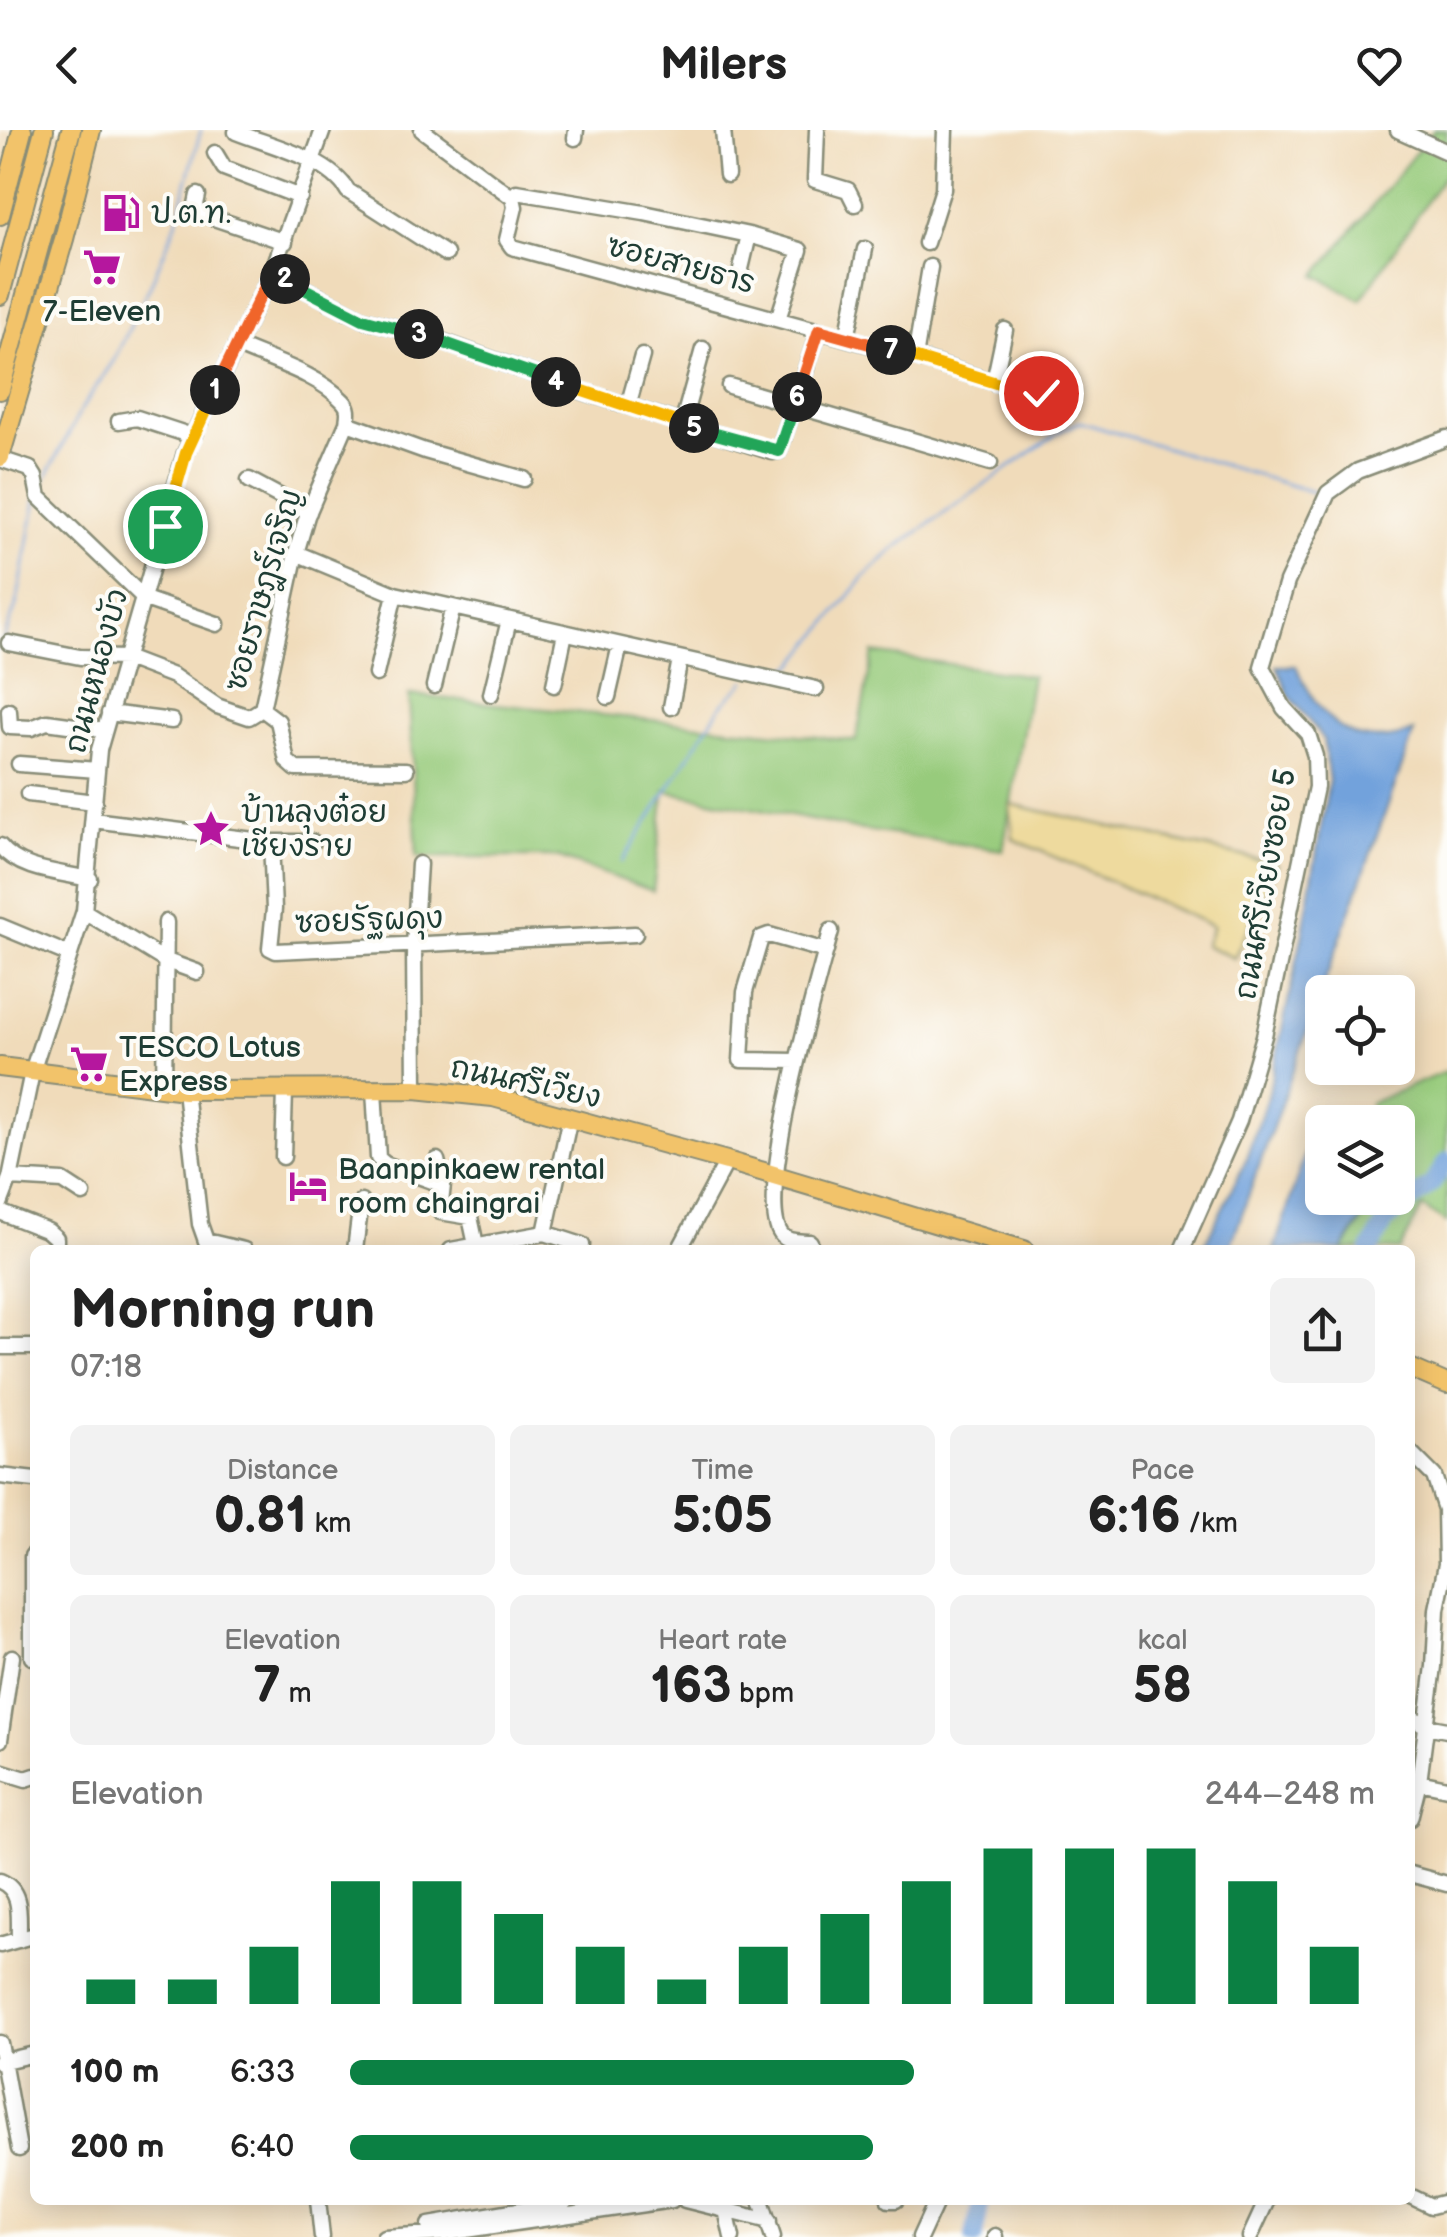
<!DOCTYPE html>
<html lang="en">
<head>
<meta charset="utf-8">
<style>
  body { margin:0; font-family:"Balsamiq Sans","Playpen Sans Thai",sans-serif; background:#f2f2f2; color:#222; height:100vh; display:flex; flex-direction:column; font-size:38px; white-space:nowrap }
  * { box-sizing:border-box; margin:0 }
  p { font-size:32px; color:#767676 }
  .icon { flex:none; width:55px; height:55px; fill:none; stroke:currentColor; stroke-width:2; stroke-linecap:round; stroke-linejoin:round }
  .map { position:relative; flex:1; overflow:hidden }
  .panel { position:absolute; left:30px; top:1115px; width:1385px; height:960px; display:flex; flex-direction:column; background:#fff; border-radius:15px; box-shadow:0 5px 25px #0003 }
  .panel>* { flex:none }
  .tools { position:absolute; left:1305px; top:845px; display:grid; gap:20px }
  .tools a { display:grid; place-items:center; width:110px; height:110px; border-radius:15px; background:#fff; box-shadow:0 5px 25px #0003; font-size:50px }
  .pin { position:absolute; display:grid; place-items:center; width:85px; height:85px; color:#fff; margin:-42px; border:5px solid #fff; border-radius:50%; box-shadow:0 2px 10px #0007 }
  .km { position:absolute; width:50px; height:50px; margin:-25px; border-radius:50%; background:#222; color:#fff; font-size:28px; line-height:50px; text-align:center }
  .round { display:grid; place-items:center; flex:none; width:105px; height:105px; border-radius:15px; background:#f2f2f2 }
  .headline { display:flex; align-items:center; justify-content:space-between; height:170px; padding:0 40px }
  h1 { font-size:55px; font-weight:700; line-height:75px }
  .figures { display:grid; grid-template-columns:repeat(3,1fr); gap:15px; height:170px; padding:10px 40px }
  .figures div { display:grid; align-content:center; border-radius:15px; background:#f2f2f2; text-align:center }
  .figures b { font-size:50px; font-weight:700 }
  .figures small { font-size:28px; font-weight:400 }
  .figures p { font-size:28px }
  .chart { height:280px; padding:20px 40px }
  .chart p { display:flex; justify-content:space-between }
  .chart svg { width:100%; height:180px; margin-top:10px; stroke:#0b8043; stroke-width:6 }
  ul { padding:0 40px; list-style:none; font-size:32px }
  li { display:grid; grid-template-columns:160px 120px 1fr; align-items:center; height:75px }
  li i { height:25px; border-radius:12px; background:#0b8043 }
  header { display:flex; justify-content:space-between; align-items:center; height:130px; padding:0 40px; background:#fff; font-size:45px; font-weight:700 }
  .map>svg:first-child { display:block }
</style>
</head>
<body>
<header><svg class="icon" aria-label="back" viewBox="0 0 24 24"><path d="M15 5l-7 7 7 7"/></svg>Milers<svg class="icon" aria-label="heart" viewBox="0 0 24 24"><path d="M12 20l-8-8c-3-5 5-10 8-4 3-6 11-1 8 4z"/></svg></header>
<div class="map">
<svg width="1447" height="2107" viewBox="0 0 1447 2107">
  <rect width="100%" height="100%" fill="#fdfcf7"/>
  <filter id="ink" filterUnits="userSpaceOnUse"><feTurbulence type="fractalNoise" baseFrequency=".01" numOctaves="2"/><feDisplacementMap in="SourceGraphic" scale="20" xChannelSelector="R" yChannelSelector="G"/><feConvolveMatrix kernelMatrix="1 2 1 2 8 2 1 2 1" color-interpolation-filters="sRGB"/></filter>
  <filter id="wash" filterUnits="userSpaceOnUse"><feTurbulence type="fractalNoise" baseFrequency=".0048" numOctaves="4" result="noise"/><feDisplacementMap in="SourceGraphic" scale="40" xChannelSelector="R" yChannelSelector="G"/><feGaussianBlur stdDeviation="2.25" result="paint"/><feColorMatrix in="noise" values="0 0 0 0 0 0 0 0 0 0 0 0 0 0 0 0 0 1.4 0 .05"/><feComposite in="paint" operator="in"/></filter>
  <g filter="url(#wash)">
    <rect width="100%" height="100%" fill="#f0dbba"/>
    <!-- green -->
    <path fill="#97cb7c" stroke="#5b8458" stroke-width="2.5" d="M1434,0H1447V41L1361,170L1316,145Z
      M873,523L1032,546L1003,720L856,699L665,661L653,761L557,727H417L409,565L856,611Z
      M1447,941V1093L1422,1077L1400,1120H1343L1377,1068H1398V1037L1404,1027L1398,1014V992H1383L1372,982L1370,973Z"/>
    <!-- sand -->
    <path fill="#eeda9e" stroke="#868c69" stroke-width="2.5" d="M1010,674L1278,734L1234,828L1205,815L1213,796L1013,709Z"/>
    <!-- water -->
    <path fill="#72a2dc" stroke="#487088" stroke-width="2.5" d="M1277,536H1296C1322,591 1349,624 1414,602L1229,1120H1202L1244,1034L1268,965L1302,807L1329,651L1323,609L1289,565Z
      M1322,1004V1068H1375L1342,1120H1274L1310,1009Z"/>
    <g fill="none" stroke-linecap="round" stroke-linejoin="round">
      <!-- stream -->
      <path stroke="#72a2dc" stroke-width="2.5" d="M42,355L82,278L114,230L150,156L175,96L201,0
        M0,519L17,473L36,370
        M766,541L783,540L794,535L865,446L898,416L1062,300L1080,292L1316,363
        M622,732L720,577L745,551"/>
      <!-- river -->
      <path stroke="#72a2dc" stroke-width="18" d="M1370,1120L1386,1091L1432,1054L1447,1031
        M974,2107L981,2070"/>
    </g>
  </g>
  <g filter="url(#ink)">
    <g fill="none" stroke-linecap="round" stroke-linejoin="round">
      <!-- minor casing -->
      <g stroke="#888c77" stroke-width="19">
        <path id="minor" d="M422,0L513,68L515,77L507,110L512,117L915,227L1031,264L1041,263L1050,251
          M723,0L727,45
          M817,0L815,50L848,60L855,74
          M1398,0L1447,22
          M236,2C271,16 328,28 348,61L446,124
          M575,8L576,0
          M215,23L224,38L300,67
          M198,65L195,79L199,83L285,112
          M513,68L517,62L644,83L749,105L800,120L778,189
          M926,113L943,59L945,0
          M741,139L749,105
          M272,142L363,189L427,206L578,260L772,322L779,321L819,200
          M847,208L865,119
          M915,227L930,137
          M994,252L1005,200
          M729,256L990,333
          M628,276L642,226
          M119,291L137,288L192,306
          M347,293L425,321L524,349
          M682,295L703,219
          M0,329L30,339L35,347L39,367L145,469L217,494
          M249,350L309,382
          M296,423L395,464L816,559
          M9,513L80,527L126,528L173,546L217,576L249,587L262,579L296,423L307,386L347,293C348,285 350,278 343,271C318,244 271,231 238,216
          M376,544L395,464
          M554,555L565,503
          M434,556L453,477
          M491,564L509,490
          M608,567L620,515
          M671,577L680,529
          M262,579L278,591L287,631L296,639L406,640
          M9,581L10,597L31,598L47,592L104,600
          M109,583L172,591
          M19,634L97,640
          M28,664L95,672
          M93,690L271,712L274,779L270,818L276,821L635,804
          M271,712H313
          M0,716C20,741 59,742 90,749
          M84,781L164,830L197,842
          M0,796L70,825
          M796,931L741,930L745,862L761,808L769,805L826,821
          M164,958L166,792
          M415,959L414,815L419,734
          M185,960L200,1094L206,1111L244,1120
          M374,960L378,1028L385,1034L443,1055
          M283,1027L285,961
          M437,1030L443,1055L440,1082L470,1087L476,1115
          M10,1048L63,1051L83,1064
          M0,1074L10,1048L32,942L84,781L99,620L185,323L272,142L323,0
          M0,1082L48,1101L56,1108V1116
          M545,1103L582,1115
          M810,1112C800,1111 787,1113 781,1104C754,1067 818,851 831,801
          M355,1120L361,1072
          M451,1120L545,1103L570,987
          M679,1120L727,1031
          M1182,1120L1239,991L1264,906L1316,657L1315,626L1308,604L1284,578L1262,537L1287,452L1328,363L1358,341L1447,308
          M0,1217H35
          M1410,1322L1434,1346L1445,1379L1446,1434L1437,1479L1434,1536L1419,1652L1410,1688
          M0,1346L35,1350
          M32,1527V1426
          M1410,1586L1426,1596L1447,1600
          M0,1610L12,1527
          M0,1641L26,1649L35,1646
          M1419,1652L1447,1658
          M1410,1744L1447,1754
          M0,1751C24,1761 18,1788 19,1810
          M0,1815L35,1805
          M0,1913L19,2019
          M0,1932L35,1924
          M1410,2066L1431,2076L1447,2072
          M318,2070L322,2107
          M685,2070L769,2091
          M761,2070L773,2107
          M889,2070H896
          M726,2080L732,2107
          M429,2095L565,2072
          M384,2107L446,2103L672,2070
          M920,2107L937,2070
          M995,2107V2106
          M1250,2107L1267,2070"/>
      </g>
      <!-- major casing -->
      <g stroke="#888c77" stroke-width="22">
        <path id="major" d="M0,85L22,0
          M0,165L44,0
          M0,260L71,0
          M0,327L64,109L91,0
          M0,937L185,960L415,959L493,967L727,1031L1024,1120
          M1410,1238L1447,1254"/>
      </g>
      <!-- minor -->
      <use href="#minor" stroke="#fff" stroke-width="14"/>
      <!-- major -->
      <use href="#major" stroke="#f2c36a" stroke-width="18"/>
    </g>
  </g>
  <g fill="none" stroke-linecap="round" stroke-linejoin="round" filter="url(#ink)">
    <!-- split-1 casing -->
    <g stroke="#fff" stroke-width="20">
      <path id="split-1" d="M165,396L186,323L215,260"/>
    </g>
    <!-- split-2 casing -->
    <g stroke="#fff" stroke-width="20">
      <path id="split-2" d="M215,260L272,142L285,149"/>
    </g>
    <!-- split-3 casing -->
    <g stroke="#fff" stroke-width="20">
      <path id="split-3" d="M285,149L363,189L419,204"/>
    </g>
    <!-- split-4 casing -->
    <g stroke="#fff" stroke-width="20">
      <path id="split-4" d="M419,204L556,252"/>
    </g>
    <!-- split-5 casing -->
    <g stroke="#fff" stroke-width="20">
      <path id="split-5" d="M556,252L694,298"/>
    </g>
    <!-- split-6 casing -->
    <g stroke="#fff" stroke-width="20">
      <path id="split-6" d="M694,298L779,321L797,267"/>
    </g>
    <!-- split-7 casing -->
    <g stroke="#fff" stroke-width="20">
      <path id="split-7" d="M797,267L819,200L891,220"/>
    </g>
    <!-- split-8 casing -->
    <g stroke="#fff" stroke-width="20">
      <path id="split-8" d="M891,220L1031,264L1041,263"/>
    </g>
    <!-- split-1 -->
    <use href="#split-1" stroke="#f5b400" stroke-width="12"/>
    <!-- split-2 -->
    <use href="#split-2" stroke="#f0652b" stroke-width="12"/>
    <!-- split-3 -->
    <use href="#split-3" stroke="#22a559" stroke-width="12"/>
    <!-- split-4 -->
    <use href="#split-4" stroke="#22a559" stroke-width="12"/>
    <!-- split-5 -->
    <use href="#split-5" stroke="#f5b400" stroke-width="12"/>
    <!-- split-6 -->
    <use href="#split-6" stroke="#22a559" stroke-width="12"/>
    <!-- split-7 -->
    <use href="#split-7" stroke="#f0652b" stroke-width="12"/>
    <!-- split-8 -->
    <use href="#split-8" stroke="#f5b400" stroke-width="12"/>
  </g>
  <!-- icons -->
  <defs>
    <g id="fuel-bare" transform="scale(3)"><path d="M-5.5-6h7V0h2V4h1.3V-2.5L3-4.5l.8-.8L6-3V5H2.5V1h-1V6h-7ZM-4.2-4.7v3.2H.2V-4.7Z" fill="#b5179e" stroke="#fdfcf7" stroke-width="2.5" paint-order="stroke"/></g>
    <g id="supermarket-bare" transform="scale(3)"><path d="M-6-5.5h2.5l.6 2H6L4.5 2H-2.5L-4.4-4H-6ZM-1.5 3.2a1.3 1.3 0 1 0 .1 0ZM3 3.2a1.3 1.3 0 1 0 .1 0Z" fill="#b5179e" stroke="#fdfcf7" stroke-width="2.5" paint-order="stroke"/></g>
    <g id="sight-bare" transform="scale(3)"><path d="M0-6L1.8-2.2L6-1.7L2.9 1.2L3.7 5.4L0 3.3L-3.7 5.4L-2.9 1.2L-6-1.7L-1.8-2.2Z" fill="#b5179e" stroke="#fdfcf7" stroke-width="2.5" paint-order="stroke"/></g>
    <g id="hotel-bare" transform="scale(3)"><path d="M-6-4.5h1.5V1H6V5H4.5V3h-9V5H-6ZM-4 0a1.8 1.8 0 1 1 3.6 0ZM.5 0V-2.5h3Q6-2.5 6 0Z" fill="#b5179e" stroke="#fdfcf7" stroke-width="2.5" paint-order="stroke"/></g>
  </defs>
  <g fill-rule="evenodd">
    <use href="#fuel-bare" x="121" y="83"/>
    <use href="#supermarket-bare" x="102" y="137"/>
    <use href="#sight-bare" x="211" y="699"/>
    <use href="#supermarket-bare" x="89" y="934"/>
    <use href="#hotel-bare" x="308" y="1056"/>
  </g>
  <g text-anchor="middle" stroke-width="8" stroke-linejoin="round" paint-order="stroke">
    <!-- poi labels -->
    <g font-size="30" fill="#1f3d34" stroke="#fdfcf7" text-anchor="start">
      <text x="151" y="93">ป.ต.ท.</text>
      <text x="102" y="191" text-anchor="middle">7-Eleven</text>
      <text x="241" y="692">บ้านลุงต๋อย<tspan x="241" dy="34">เชียงราย</tspan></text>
      <text x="119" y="927">TESCO Lotus<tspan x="119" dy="34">Express</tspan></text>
      <text x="338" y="1049">Baanpinkaew rental<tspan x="338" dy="34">room chaingrai</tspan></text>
    </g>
    <!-- street labels -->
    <g font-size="30" fill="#1f3d34" stroke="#fdfcf7">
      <text transform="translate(681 134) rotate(15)" y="10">ซอยสายธาร</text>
      <text transform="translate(263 460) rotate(-74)" y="10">ซอยราษฎร์เจริญ</text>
      <text transform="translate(96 541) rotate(-75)" y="10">ถนนหนองบัว</text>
      <text transform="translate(1265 754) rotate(-80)" y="10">ถนนศรีเวียงซอย 5</text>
      <text transform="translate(369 790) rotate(-2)" y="10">ซอยรัฐผดุง</text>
      <text transform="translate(526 952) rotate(12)" y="10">ถนนศรีเวียง</text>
    </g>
  </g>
</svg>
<div class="tools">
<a><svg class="icon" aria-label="locate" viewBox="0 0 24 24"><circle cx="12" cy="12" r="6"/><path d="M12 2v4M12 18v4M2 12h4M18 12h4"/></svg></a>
<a><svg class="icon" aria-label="layers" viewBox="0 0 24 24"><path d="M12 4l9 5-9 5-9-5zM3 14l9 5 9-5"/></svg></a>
</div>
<div class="pin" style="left:165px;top:396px;background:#1e9e55"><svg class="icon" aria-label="arrive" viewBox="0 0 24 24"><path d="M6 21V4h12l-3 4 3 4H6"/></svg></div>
<div class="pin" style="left:1041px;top:263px;background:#d93025"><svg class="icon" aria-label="check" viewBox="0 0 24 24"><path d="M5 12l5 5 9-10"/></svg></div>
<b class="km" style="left:215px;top:260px">1</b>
<b class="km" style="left:285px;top:149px">2</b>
<b class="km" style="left:419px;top:204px">3</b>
<b class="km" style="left:556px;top:252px">4</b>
<b class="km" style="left:694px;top:298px">5</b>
<b class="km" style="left:797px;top:267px">6</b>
<b class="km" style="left:891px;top:220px">7</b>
<section class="panel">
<div class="headline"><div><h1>Morning run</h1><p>07:18</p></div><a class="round"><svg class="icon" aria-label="share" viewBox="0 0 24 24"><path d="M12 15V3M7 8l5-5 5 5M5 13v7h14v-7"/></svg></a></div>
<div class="figures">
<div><p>Distance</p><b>0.81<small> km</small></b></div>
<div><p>Time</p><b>5:05</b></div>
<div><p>Pace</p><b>6:16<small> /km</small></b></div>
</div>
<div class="figures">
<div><p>Elevation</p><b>7<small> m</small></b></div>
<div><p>Heart rate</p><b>163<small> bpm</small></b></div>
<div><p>kcal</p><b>58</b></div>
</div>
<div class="chart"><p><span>Elevation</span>244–248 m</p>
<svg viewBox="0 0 160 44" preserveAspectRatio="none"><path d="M5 44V38M15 44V38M25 44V30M35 44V14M45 44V14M55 44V22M65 44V30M75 44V38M85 44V30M95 44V22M105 44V14M115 44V6M125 44V6M135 44V6M145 44V14M155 44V30"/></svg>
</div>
<ul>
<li><b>100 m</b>6:33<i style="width:55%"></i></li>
<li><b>200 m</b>6:40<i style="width:51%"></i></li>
</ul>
</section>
</div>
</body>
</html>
